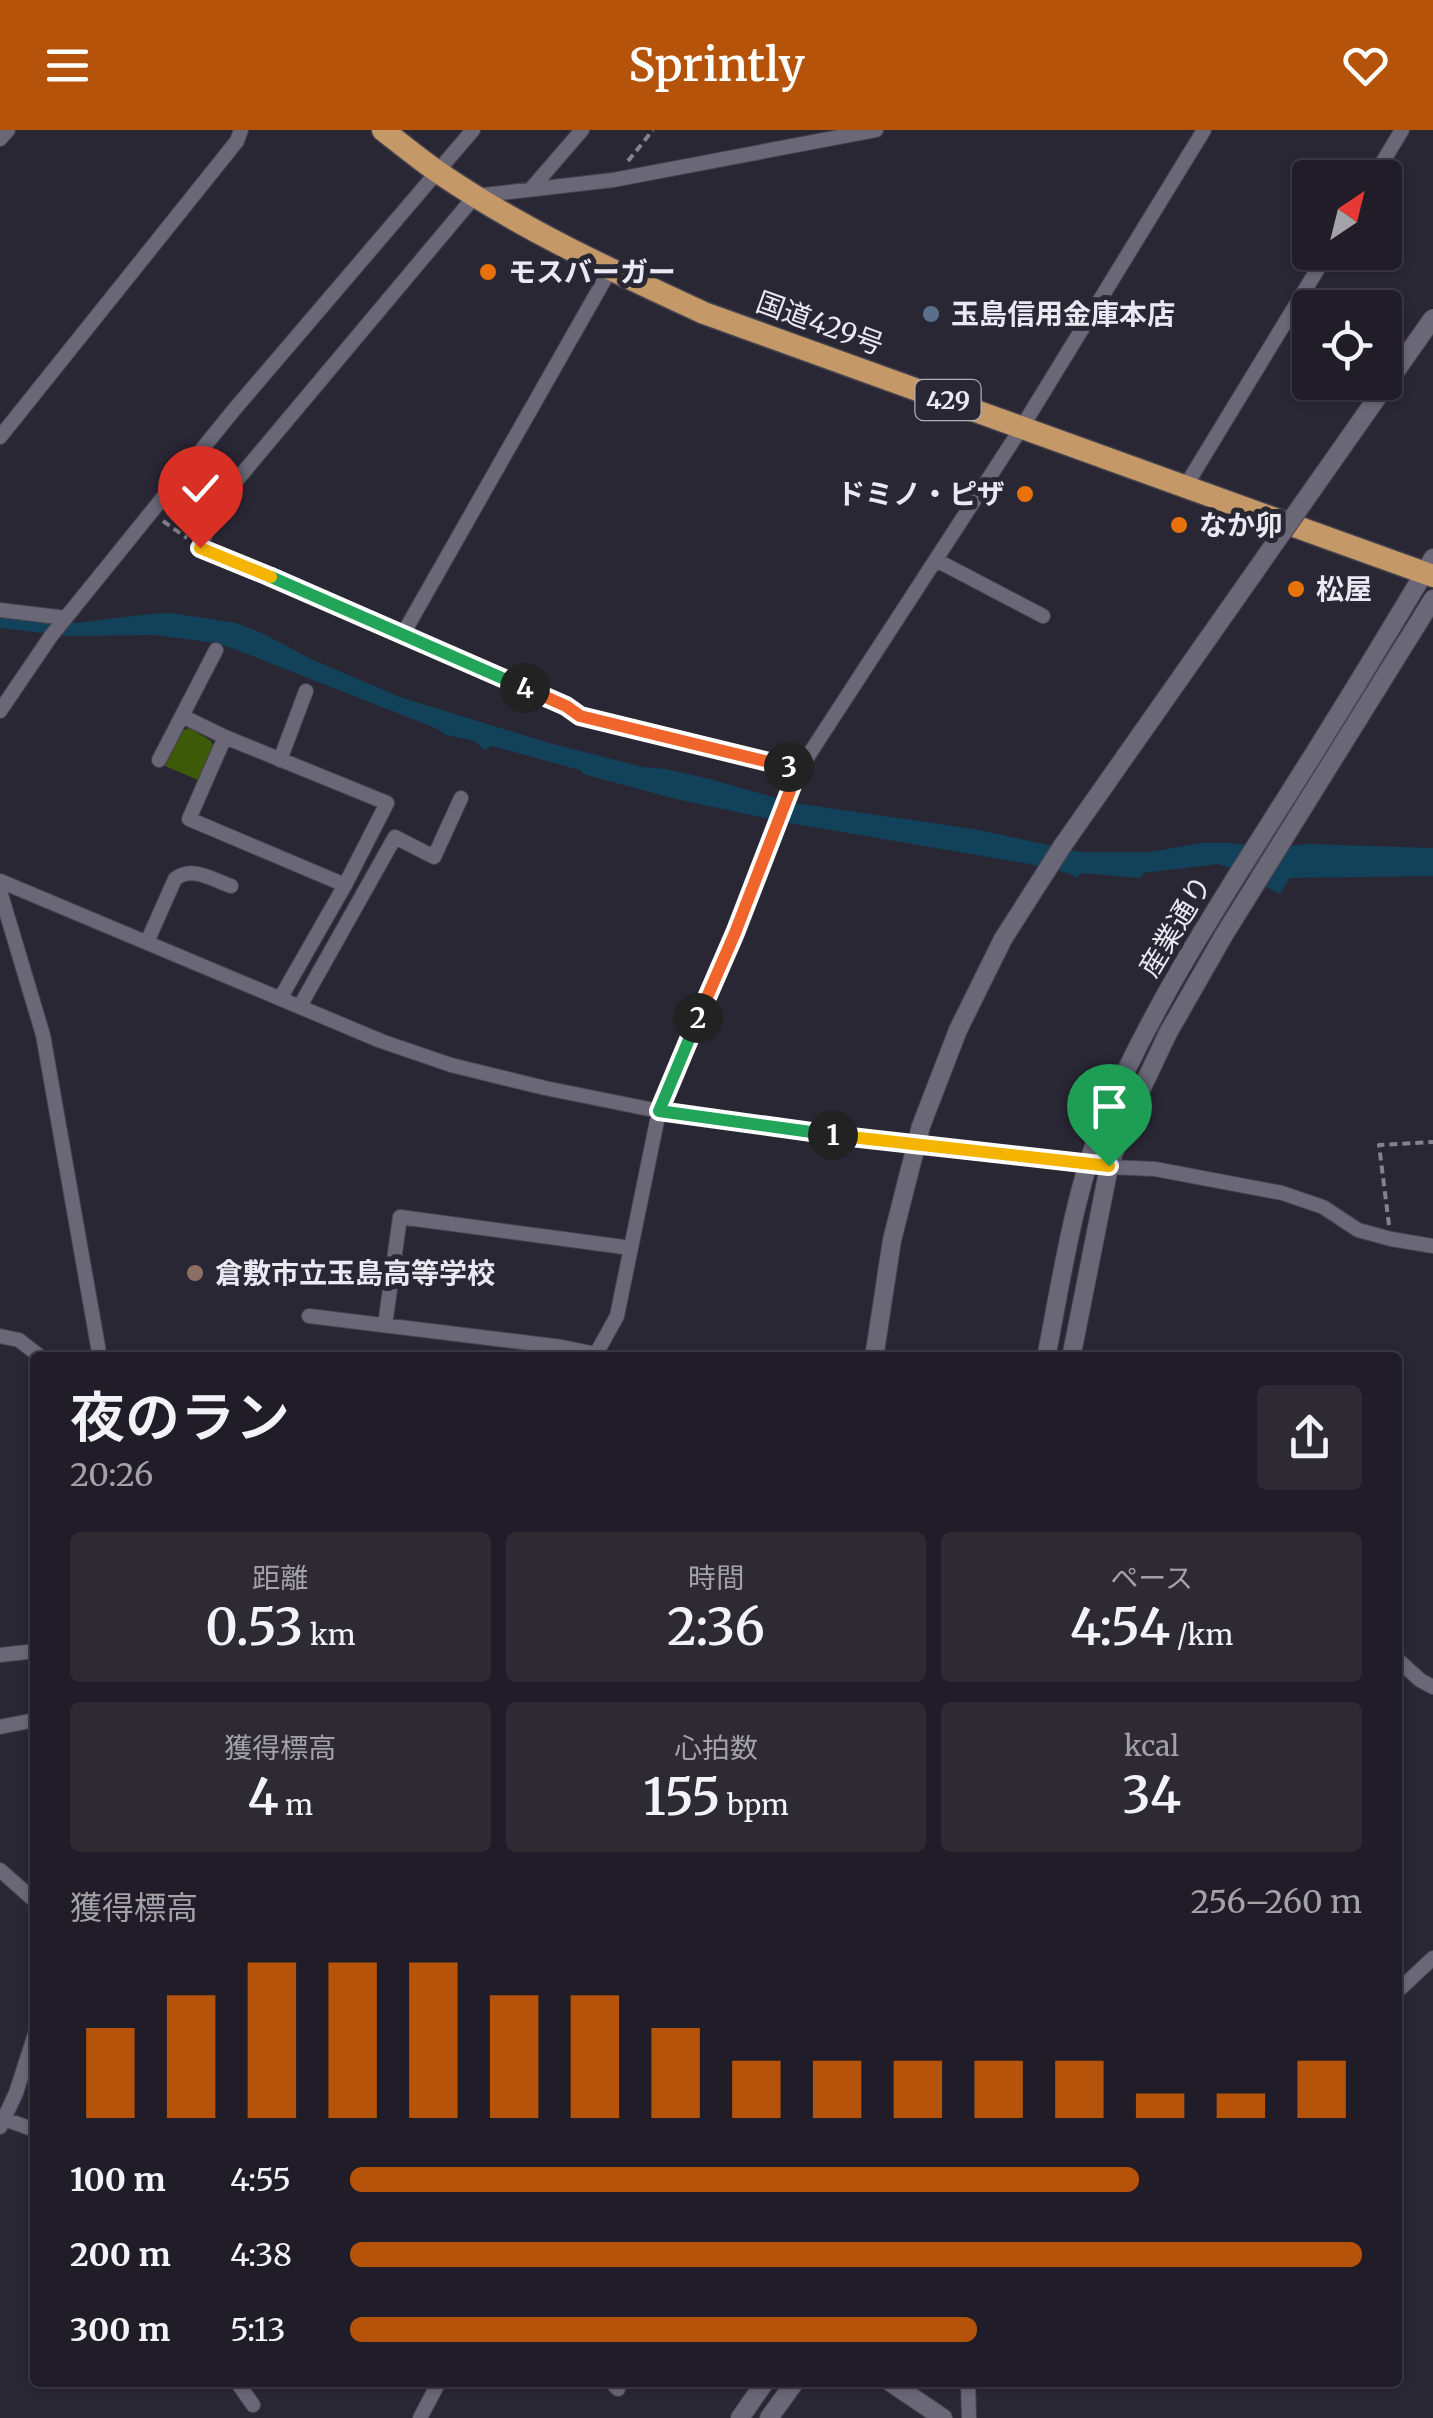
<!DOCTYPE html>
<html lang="ja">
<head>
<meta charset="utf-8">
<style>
  body { margin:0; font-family:Merriweather,"Noto Sans JP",serif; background:#2d2a34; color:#f1f3f6; height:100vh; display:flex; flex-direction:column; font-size:38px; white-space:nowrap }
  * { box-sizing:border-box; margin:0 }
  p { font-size:32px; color:#a2a2a8 }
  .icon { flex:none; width:55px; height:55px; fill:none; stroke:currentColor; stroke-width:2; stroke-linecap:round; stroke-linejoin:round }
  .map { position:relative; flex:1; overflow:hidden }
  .side { position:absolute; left:30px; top:1222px; width:1372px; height:1035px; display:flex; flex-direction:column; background:#201d28; border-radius:10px; box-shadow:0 2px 8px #0004,0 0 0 2px #3d3b45 }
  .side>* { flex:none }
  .needle { width:65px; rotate:35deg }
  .tools { position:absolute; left:1292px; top:30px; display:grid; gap:20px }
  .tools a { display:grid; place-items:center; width:110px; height:110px; border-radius:10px; background:#201d28; box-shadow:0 2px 8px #0004,0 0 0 2px #3d3b45; font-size:50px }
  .pin { position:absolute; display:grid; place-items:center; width:85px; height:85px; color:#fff; margin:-102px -42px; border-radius:50% 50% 50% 0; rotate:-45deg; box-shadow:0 0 10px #0007 }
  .pin .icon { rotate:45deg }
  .km { position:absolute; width:50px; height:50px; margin:-25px; border-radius:50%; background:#222; color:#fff; font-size:28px; line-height:50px; text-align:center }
  .round { display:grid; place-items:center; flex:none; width:105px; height:105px; border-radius:10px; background:#2d2a34 }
  .overview { display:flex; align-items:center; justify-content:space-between; height:170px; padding:0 40px }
  h1 { font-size:55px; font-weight:600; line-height:75px }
  .metrics { display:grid; grid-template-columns:repeat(3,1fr); gap:15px; height:170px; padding:10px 40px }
  .metrics div { display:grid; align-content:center; border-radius:10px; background:#2d2a34; text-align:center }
  .metrics b { font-size:50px; font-weight:600 }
  .metrics small { font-size:28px; font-weight:400 }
  .metrics p { font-size:28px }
  .chart { height:280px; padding:20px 40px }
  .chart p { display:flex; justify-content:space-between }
  .chart svg { width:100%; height:180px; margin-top:10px; stroke:#b45309; stroke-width:6 }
  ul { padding:0 40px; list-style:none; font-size:32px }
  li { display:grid; grid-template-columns:160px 120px 1fr; align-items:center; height:75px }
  li i { height:25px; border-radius:12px; background:#b45309 }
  header { display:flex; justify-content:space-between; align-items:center; height:130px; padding:0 40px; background:#b45309; color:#fff; font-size:45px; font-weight:600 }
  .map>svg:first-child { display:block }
</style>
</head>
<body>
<header><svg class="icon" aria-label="menu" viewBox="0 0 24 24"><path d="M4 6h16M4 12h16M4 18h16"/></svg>Sprintly<svg class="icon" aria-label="heart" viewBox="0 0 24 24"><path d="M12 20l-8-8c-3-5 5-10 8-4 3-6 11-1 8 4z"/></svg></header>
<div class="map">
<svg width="1433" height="2288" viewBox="0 0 1433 2288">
  <rect width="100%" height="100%" fill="#2a2735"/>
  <!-- green -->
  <path fill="#3c5a07" d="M190,598L211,611L214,618L200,651L163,635L181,601Z"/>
  <!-- water -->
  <path fill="#12415a" d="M171,483L236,493L262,503L313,530L400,567L549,613L643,637L666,639L710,649L794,673L974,699L1080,722H1150L1202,713H1229L1274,717L1310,714L1433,718V746L1290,748L1280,764L1261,754L1258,747L1218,734L1143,743L1141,748L1081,743L1077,748L1068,743L1030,734L789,693L676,669L583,644L580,640L492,616L484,620L475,611L446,605L438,599L229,517L209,512L154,505L70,506L0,498V486C24,490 49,494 73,493C106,490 138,484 171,483Z"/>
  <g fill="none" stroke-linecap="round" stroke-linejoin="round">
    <!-- minor casing -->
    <g stroke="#474450" stroke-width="16">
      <path id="minor" d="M0,9L8,0
        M1373,48L1402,0
        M531,59L582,0
        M0,307L237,11L241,0
        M1185,357L1328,122
        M200,417L221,369L475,66L613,50L876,0
        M936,430L1043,486
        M0,480L66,488
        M403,504L610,140
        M0,581L51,506L233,281L473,0
        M182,586L225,607L387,673L345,755L281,867
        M225,607L189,689L345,755
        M159,630L216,520
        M280,630L306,561
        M0,751L381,911L451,935L545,958L659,981L916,1015L1109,1037L1155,1039L1282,1063L1323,1077L1358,1100L1391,1109L1433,1116
        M0,761L43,905L100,1228
        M147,812L175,749C192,735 213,750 231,756
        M300,876L395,707L434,727L461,668
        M309,1186L562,1217
        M385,1195L400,1087L631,1118
        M0,1206L19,1210L42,1228
        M596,1224L617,1186L659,981L735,803L799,640L1022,297L1204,0
        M555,1228L562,1217L596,1224L600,1227
        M0,1525L35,1521
        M1398,1530L1420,1550L1433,1557
        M0,1597L35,1590
        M0,1740L35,1771
        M1398,1856L1402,1857L1433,1828
        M4,1989L35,2000
        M0,1997L16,1963L35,1904
        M237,2252L253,2275
        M611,2252L618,2259
        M968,2252L969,2288
        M420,2288L439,2252"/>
    </g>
    <!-- tertiary casing -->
    <g stroke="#474450" stroke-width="20">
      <path id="tertiary" d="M874,1228L892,1110L921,996L958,900L1003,809L1063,715
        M1046,1228C1061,1152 1074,1062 1103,992C1154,870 1228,760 1298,649C1344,576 1389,502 1433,428
        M1071,1228L1109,1037L1122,1000L1168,903L1224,805L1433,469
        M890,2252L943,2288
        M740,2288L765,2252
        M769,2288L795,2252"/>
    </g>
    <!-- trunk casing -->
    <g stroke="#474450" stroke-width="25">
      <path id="trunk" d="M383,0C401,14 419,29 438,42C521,99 613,141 704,183L1433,446"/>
    </g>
    <!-- path -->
    <path stroke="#85828e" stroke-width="4" stroke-dasharray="8 5" stroke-linecap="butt" d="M628,31L653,0
      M163,391L187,408
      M213,423L388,498
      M415,509L566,576L581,587L782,636
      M1389,1095L1379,1015L1433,1012
      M633,2257L662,2252"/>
    <!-- minor -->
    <use href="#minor" stroke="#6a6777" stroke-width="14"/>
    <!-- tertiary -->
    <use href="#tertiary" stroke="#6a6777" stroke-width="18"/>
    <!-- trunk -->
    <use href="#trunk" stroke="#c59868" stroke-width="22"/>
    <!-- tertiary-bridge casing -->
    <g stroke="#474450" stroke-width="20" stroke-linecap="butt">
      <path id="tertiary-bridge" d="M1063,715L1433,188"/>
    </g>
    <!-- tertiary-bridge -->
    <use href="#tertiary-bridge" stroke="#6a6777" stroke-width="18"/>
  </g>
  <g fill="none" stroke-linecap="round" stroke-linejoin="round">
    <!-- split-1 casing -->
    <g stroke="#fff" stroke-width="20">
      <path id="split-1" d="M833,1005L1109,1036"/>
    </g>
    <!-- split-2 casing -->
    <g stroke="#fff" stroke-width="20">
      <path id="split-2" d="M698,888L659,981L833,1005"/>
    </g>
    <!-- split-3 casing -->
    <g stroke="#fff" stroke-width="20">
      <path id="split-3" d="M698,888L735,803L798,640L789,637"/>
    </g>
    <!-- split-4 casing -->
    <g stroke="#fff" stroke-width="20">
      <path id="split-4" d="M525,558L566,576L580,586L789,637"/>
    </g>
    <!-- split-5 casing -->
    <g stroke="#fff" stroke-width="20">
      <path id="split-5" d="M271,447L525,558"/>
    </g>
    <!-- split-6 casing -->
    <g stroke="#fff" stroke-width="20">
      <path id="split-6" d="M200,418L271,447"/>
    </g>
    <!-- split-1 -->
    <use href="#split-1" stroke="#f5b400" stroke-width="12"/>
    <!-- split-2 -->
    <use href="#split-2" stroke="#22a559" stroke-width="12"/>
    <!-- split-3 -->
    <use href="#split-3" stroke="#f0652b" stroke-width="12"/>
    <!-- split-4 -->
    <use href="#split-4" stroke="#f0652b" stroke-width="12"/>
    <!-- split-5 -->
    <use href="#split-5" stroke="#22a559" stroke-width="12"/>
    <!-- split-6 -->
    <use href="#split-6" stroke="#f5b400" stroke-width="12"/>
  </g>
  <!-- markers -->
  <g fill="#e8710a" stroke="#2a2735" stroke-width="4">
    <circle cx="488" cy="142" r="10"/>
    <circle cx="1025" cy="364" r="10"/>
    <circle cx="1179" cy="395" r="10"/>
    <circle cx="1296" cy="459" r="10"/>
  </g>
  <circle fill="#5c6f8a" stroke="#2a2735" stroke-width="4" cx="931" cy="184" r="10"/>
  <circle fill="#8d6e63" stroke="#2a2735" stroke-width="4" cx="195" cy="1143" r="10"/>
  <g text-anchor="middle" stroke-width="10" stroke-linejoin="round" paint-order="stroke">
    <!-- shield labels -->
    <rect fill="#2a2735" stroke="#b0aeb9" stroke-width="2.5" x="915.5" y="250" width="65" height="40" rx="8"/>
    <g font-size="25" font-weight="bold" fill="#eae8f2">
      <text x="948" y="279">429</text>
    </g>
    <!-- poi labels -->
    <g font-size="28" font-weight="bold" fill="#eae8f2" stroke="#2a2735" text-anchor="start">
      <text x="508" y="152">モスバーガー</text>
      <text x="951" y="194">玉島信用金庫本店</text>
      <text x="1005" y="374" text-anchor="end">ドミノ・ピザ</text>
      <text x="1199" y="405">なか卯</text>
      <text x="1316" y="469">松屋</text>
      <text x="215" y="1153">倉敷市立玉島高等学校</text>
    </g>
    <!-- street labels -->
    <g font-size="28" fill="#eae8f2" stroke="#2a2735">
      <text transform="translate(820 193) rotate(20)" y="10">国道429号</text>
      <text transform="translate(1175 796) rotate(-59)" y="10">産業通り</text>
    </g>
  </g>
</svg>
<div class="tools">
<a><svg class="needle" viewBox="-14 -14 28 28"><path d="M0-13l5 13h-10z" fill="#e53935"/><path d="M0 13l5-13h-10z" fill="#a2a2a8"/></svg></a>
<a><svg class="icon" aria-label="locate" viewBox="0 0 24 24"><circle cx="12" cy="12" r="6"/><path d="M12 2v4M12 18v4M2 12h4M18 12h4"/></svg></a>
</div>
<div class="pin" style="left:1109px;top:1036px;background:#1e9e55"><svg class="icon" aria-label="arrive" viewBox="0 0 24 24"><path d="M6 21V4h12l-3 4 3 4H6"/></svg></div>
<div class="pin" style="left:200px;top:418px;background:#d93025"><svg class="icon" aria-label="check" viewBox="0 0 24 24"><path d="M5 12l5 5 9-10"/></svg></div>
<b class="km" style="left:833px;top:1005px">1</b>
<b class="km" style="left:698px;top:888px">2</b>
<b class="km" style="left:789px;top:637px">3</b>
<b class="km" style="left:525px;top:558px">4</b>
<section class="side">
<div class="overview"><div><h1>夜のラン</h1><p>20:26</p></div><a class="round"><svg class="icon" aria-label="share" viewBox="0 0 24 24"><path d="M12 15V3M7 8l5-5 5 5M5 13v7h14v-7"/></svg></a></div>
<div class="metrics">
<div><p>距離</p><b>0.53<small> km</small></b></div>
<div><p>時間</p><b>2:36</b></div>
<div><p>ペース</p><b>4:54<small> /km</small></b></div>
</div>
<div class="metrics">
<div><p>獲得標高</p><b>4<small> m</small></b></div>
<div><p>心拍数</p><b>155<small> bpm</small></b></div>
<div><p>kcal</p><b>34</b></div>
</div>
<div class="chart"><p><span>獲得標高</span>256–260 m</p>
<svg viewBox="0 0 160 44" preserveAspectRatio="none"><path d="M5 44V22M15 44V14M25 44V6M35 44V6M45 44V6M55 44V14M65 44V14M75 44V22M85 44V30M95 44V30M105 44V30M115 44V30M125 44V30M135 44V38M145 44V38M155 44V30"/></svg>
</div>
<ul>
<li><b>100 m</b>4:55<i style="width:78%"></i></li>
<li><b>200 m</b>4:38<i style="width:100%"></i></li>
<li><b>300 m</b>5:13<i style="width:62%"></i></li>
</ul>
</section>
</div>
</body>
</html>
